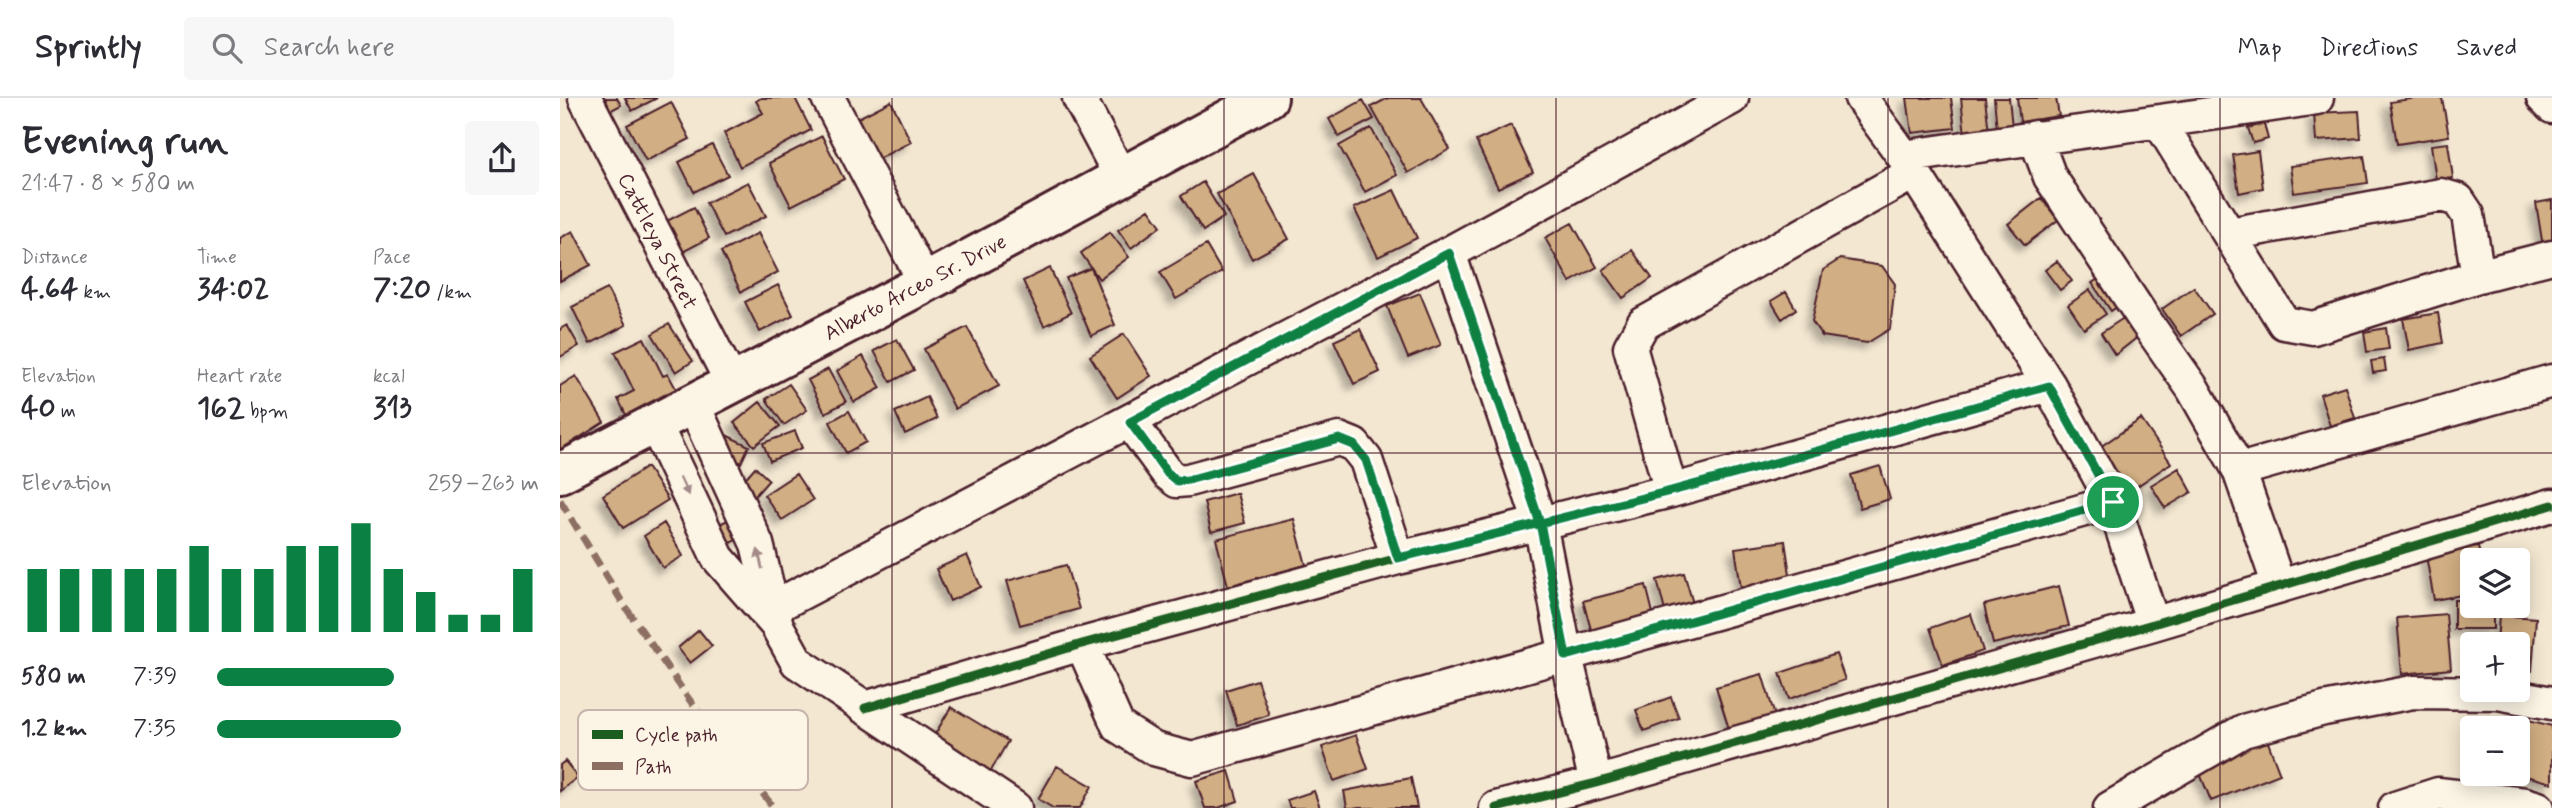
<!DOCTYPE html>
<html lang="en">
<head>
<meta charset="utf-8">
<style>
  body { margin:0; font-family:Mynerve,sans-serif; background:#f7f7f7; color:#2b2b33; height:100vh; display:flex; flex-direction:column; font-size:26px; white-space:nowrap }
  * { box-sizing:border-box; margin:0 }
  p { font-size:23px; color:#7c7c81 }
  .icon { flex:none; width:38px; height:38px; fill:none; stroke:currentColor; stroke-width:2; stroke-linecap:round; stroke-linejoin:round }
  .map { position:relative; flex:1; overflow:hidden }
  .drawer { display:flex; flex-direction:column; background:#fff; width:560px }
  .drawer>* { flex:none }
  .fabs { position:absolute; left:1900px; top:450px; display:grid; gap:14px }
  .fabs a { display:grid; place-items:center; width:70px; height:70px; border-radius:7px; background:#fff; box-shadow:0 4px 18px #0003; font-size:35px }
  .pin { position:absolute; display:grid; place-items:center; width:60px; height:60px; color:#fff; margin:-30px; border:4px solid #fff; border-radius:50%; box-shadow:0 2px 7px #0007 }
  .round { display:grid; place-items:center; flex:none; width:74px; height:74px; border-radius:7px; background:#f7f7f7 }
  .head { display:flex; align-items:center; justify-content:space-between; height:119px; padding:0 21px }
  h1 { font-size:38px; font-weight:700; line-height:52px }
  .stats { display:grid; grid-template-columns:repeat(3,1fr); gap:10px; height:119px; padding:7px 21px }
  .stats div { display:grid; align-content:center }
  .stats b { font-size:30px; font-weight:700 }
  .stats small { font-size:19px; font-weight:400 }
  .stats p { font-size:19px }
  .chart { height:196px; padding:14px 21px }
  .chart p { display:flex; justify-content:space-between }
  .chart svg { width:100%; height:126px; margin-top:7px; stroke:#0b8043; stroke-width:6 }
  ul { padding:0 21px; list-style:none; font-size:23px }
  li { display:grid; grid-template-columns:112px 84px 1fr; align-items:center; height:52px }
  li i { height:18px; border-radius:9px; background:#0b8043 }
  header { display:flex; align-items:center; gap:42px; box-sizing:border-box; height:98px; padding:0 35px; background:#fff; border-bottom:2px solid #e1e1e2 }
  header strong { font-size:33px }
  nav { display:flex; gap:38px; margin-inline-start:auto; font-size:24px }
  .search { width:490px; height:63px; background:#f7f7f7; display:flex; align-items:center; gap:18px; box-sizing:border-box; padding:0 24px; border-radius:7px; color:#7c7c81; font-size:26px }
  main { display:flex; flex:1; min-height:0 }
  .map>svg:first-child { display:block }
</style>
</head>
<body>
<header>
<strong>Sprintly</strong>
<div class="search"><svg class="icon" aria-label="search" viewBox="0 0 24 24"><circle cx="10" cy="10" r="6"/><path d="M15 15l6 6"/></svg>Search here</div>
<nav><a>Map</a><a>Directions</a><a>Saved</a></nav>
</header>
<main>
<section class="drawer">
<div class="head"><div><h1>Evening run</h1><p>21:47 · 8 × 580 m</p></div><a class="round"><svg class="icon" aria-label="share" viewBox="0 0 24 24"><path d="M12 15V3M7 8l5-5 5 5M5 13v7h14v-7"/></svg></a></div>
<div class="stats">
<div><p>Distance</p><b>4.64<small> km</small></b></div>
<div><p>Time</p><b>34:02</b></div>
<div><p>Pace</p><b>7:20<small> /km</small></b></div>
</div>
<div class="stats">
<div><p>Elevation</p><b>40<small> m</small></b></div>
<div><p>Heart rate</p><b>162<small> bpm</small></b></div>
<div><p>kcal</p><b>313</b></div>
</div>
<div class="chart"><p><span>Elevation</span>259–263 m</p>
<svg viewBox="0 0 160 44" preserveAspectRatio="none"><path d="M5 44V22M15 44V22M25 44V22M35 44V22M45 44V22M55 44V14M65 44V22M75 44V22M85 44V14M95 44V14M105 44V6M115 44V22M125 44V30M135 44V38M145 44V38M155 44V22"/></svg>
</div>
<ul>
<li><b>580 m</b>7:39<i style="width:55%"></i></li>
<li><b>1.2 km</b>7:35<i style="width:57%"></i></li>
</ul>
</section>
<div class="map">
<svg width="1992" height="710" viewBox="0 0 1992 710">
  <defs>
    <filter id="shadow"><feDropShadow dx="-6" dy="6" stdDeviation="3.5" flood-color="#0004"/></filter>
  </defs>
  <rect width="100%" height="100%" fill="#f3e7d1"/>
  <filter id="ink" filterUnits="userSpaceOnUse"><feTurbulence type="fractalNoise" baseFrequency=".0143" numOctaves="2"/><feDisplacementMap in="SourceGraphic" scale="14" xChannelSelector="R" yChannelSelector="G"/><feConvolveMatrix kernelMatrix="1 2 1 2 8 2 1 2 1" color-interpolation-filters="sRGB"/></filter>
  <g filter="url(#ink)">
    <!-- building -->
    <path fill="#d1ae83" stroke="#4a1f2b" stroke-width="2" filter="url(#shadow)" d="M36,0H57L61,7L44,16Z
      M65,0H97L72,13Z
      M201,0H235L251,32L180,69L164,35L203,15L196,3Z
      M828,0H861L890,51L848,75L811,9Z
      M1347,0H1391L1395,30L1352,35Z
      M1401,0H1425L1429,34L1405,37Z
      M1434,0H1449L1452,29L1437,31Z
      M1457,0H1496L1499,18L1460,24Z
      M1857,0H1882L1889,38L1837,46L1830,4Z
      M803,2L814,21L779,39L769,21Z
      M331,3L351,44L318,61L298,20Z
      M111,4L130,41L86,63L67,27Z
      M1799,13L1801,40L1756,43L1754,15Z
      M1704,26L1708,41L1693,45L1688,30Z
      M951,27L973,74L938,90L916,43Z
      M811,30L837,77L805,94L779,48Z
      M262,38L284,81L231,108L209,65Z
      M1888,45L1893,80L1876,82L1871,47Z
      M152,47L168,77L134,94L119,64Z
      M1698,53L1703,90L1679,95L1673,57Z
      M1804,58L1808,85L1734,95L1730,68Z
      M694,76L729,141L692,161L657,96Z
      M188,84L206,118L164,139L146,105Z
      M643,84L664,119L643,133L621,98Z
      M834,92L857,140L818,159L794,110Z
      M1481,100L1498,122L1465,147L1448,126Z
      M1992,102V147L1983,149L1976,105Z
      M134,109L149,140L119,156L103,125Z
      M589,111L601,128L571,150L558,132Z
      M1012,125L1037,169L1010,184L985,140Z
      M13,133L31,167L0,183V140Z
      M550,134L569,159L539,181L521,155Z
      M198,135L218,174L181,194L161,154Z
      M646,147L662,174L616,201L600,174Z
      M1072,152L1092,180L1063,200L1043,172Z
      M1280,161L1322,168L1335,186L1330,231L1307,245L1262,238L1252,223L1263,172Z
      M1497,163L1512,183L1500,192L1485,172Z
      M490,170L511,215L484,228L463,183Z
      M531,170L555,227L531,238L506,180Z
      M1543,178L1561,206L1551,213L1532,185Z
      M218,187L233,217L200,234L185,204Z
      M1634,189L1653,216L1621,238L1602,211Z
      M47,191L66,227L30,246L12,209Z
      M1530,192L1546,216L1524,231L1508,207Z
      M1226,194L1236,211L1222,221L1211,203Z
      M860,195L881,247L848,260L827,208Z
      M1878,215L1883,245L1849,252L1843,221Z
      M1565,219L1579,238L1555,257L1541,235Z
      M109,226L133,263L116,274L92,236Z
      M7,227L19,248L0,259V231Z
      M407,229L439,288L395,311L364,251Z
      M1826,230L1829,251L1807,254L1804,234Z
      M800,231L820,274L794,286L774,243Z
      M564,236L591,278L557,300L530,258Z
      M84,240L103,278L108,276L119,296L68,321L58,301L74,293L55,254Z
      M337,241L354,272L331,284L314,253Z
      M303,258L321,290L294,304L277,273Z
      M1824,261L1826,273L1813,275L1811,263Z
      M268,271L286,304L265,315L248,282Z
      M16,278L44,324L0,352V288Z
      M229,286L247,312L224,327L206,301Z
      M1785,288L1795,320L1770,328L1760,296Z
      M367,299L377,321L345,336L335,314Z
      M200,304L220,328L194,348L174,325Z
      M289,313L306,344L286,355L270,324Z
      M1581,321L1611,365L1570,393L1540,349Z
      M235,333L242,350L210,363L203,345Z
      M164,336L189,348L181,365L156,353Z
      M1320,368L1330,401L1300,410L1291,377Z
      M87,369L108,402L63,430L43,397Z
      M195,369L209,382L192,401L178,389Z
      M1619,370L1632,394L1605,410L1591,387Z
      M236,376L253,402L222,422L204,397Z
      M677,395L685,425L651,434L644,404Z
      M172,420L182,439L162,449L153,429Z
      M734,421L746,467L668,488L656,441Z
      M104,425L123,458L103,470L84,438Z
      M1225,443L1231,483L1181,490L1175,450Z
      M1918,448L1921,462H1913V495L1874,502L1866,458Z
      M407,457L421,489L390,503L376,471Z
      M506,467L519,511L460,527L447,483Z
      M1124,475L1134,509L1106,517L1097,482Z
      M1086,487L1094,519L1032,535L1023,503Z
      M1499,488L1509,528L1433,546L1424,507Z
      M1894,502H1913V508H1933V531H1894Z
      M1411,516L1423,553L1383,567L1370,530Z
      M1886,516L1891,571L1842,576L1837,520Z
      M1939,517L1976,520L1972,573L1958,572V546H1937Z
      M139,532L152,548L130,565L118,550Z
      M1276,556L1285,582L1229,601L1220,575Z
      M1202,576L1215,618L1169,631L1156,589Z
      M697,582L709,617L677,627L666,592Z
      M1111,599L1119,620L1084,633L1076,612Z
      M391,609L448,643L431,673L373,640Z
      M1953,618L1992,628V685L1958,676V630H1950Z
      M796,637L808,671L774,683L762,649Z
      M1706,639L1720,676L1651,703L1636,666Z
      M5,663L18,679L0,693V667Z
      M497,668L532,688L520,710H493L478,701Z
      M669,673L678,703L658,710H645L636,683Z
      M851,680L857,710H787L784,693Z
      M754,693L760,710H730L727,702Z"/>
    <g fill="none" stroke-linecap="round" stroke-linejoin="round">
      <!-- street casing -->
      <g stroke="#4a1f2b" stroke-width="37">
        <path id="street" d="M25,0L172,285
          M268,0L365,185
          M519,0L561,79
          M1301,0L1344,59L1489,287L1553,404L1593,526
          M1983,0L1992,9
          M1600,25L1724,225L1753,230L1918,178L1992,159
          M1475,39L1490,79L1584,221L1633,291L1679,372L1719,488
          M1344,59C1481,38 1619,22 1757,0
          M1670,136L1881,97L1898,102L1908,117L1918,178
          M889,155L980,425L1006,558L1036,685
          M133,306L197,446L217,528L237,564L455,710
          M570,324L608,376L617,383L628,382L779,341L794,347L806,362L838,460
          M95,326L158,460L214,524
          M1679,372L1992,283
          M1111,393L1070,249L1083,226L1353,75
          M205,514L889,155L1172,0
          M522,546L558,628L594,651L632,661L1553,404
          M305,610L522,546L838,460L1111,393L1489,287
          M936,710L1036,685L1593,526L1992,407
          M1550,710L1683,633L1764,611L1853,594L1938,595L1992,605
          M1835,710L1878,696L1965,706L1978,710"/>
      </g>
      <!-- secondary casing -->
      <g stroke="#4a1f2b" stroke-width="44">
        <path id="secondary" d="M0,375L365,185L708,0"/>
      </g>
      <!-- street -->
      <use href="#street" stroke="#fcf5e5" stroke-width="32"/>
      <!-- secondary -->
      <use href="#secondary" stroke="#fcf5e5" stroke-width="38"/>
      <!-- quiet -->
      <path stroke="#8d6e63" stroke-width="7" stroke-dasharray="14 7" stroke-linecap="butt" d="M0,402L64,507L131,604L214,710"/>
      <!-- cycleway casing -->
      <g stroke="#fcf5e5" stroke-width="13">
        <path id="cycleway" d="M305,610L522,546L838,460L1111,393L1489,287
          M936,710L1036,685L1593,526L1992,407"/>
      </g>
      <!-- cycleway -->
      <use href="#cycleway" stroke="#1b5e20" stroke-width="9"/>
    </g>
    <!-- one-way arrows -->
    <defs><path id="oneway-solid" d="M-6-.8H1V-3.2L6.5 0L1 3.2V.8H-6Z" transform="scale(1.75)"/></defs>
    <g fill="#a38a88">
      <use href="#oneway-solid" transform="translate(124 388) rotate(65)"/>
      <use href="#oneway-solid" transform="translate(200 461) rotate(-103)"/>
    </g>
  </g>
  <g fill="none" stroke-linecap="round" stroke-linejoin="round" filter="url(#ink)">
    <!-- route casing -->
    <g stroke="#fff" stroke-width="14">
      <path id="route" d="M1553,404L1489,288C1363,323 1237,360 1111,393C1020,416 929,437 838,460L806,362L794,347L779,341L628,382L617,383L608,376L570,324L889,155L980,425L1006,558L1553,404"/>
    </g>
    <!-- route -->
    <use href="#route" stroke="#0b8043" stroke-width="9"/>
  </g>
  <!-- grid -->
  <path fill="none" stroke="#4a1f2b" stroke-width="2" stroke-opacity="0.55" d="M332,0V710M664,0V710M996,0V710M1328,0V710M1660,0V710M0,355H1992"/>
  <g text-anchor="middle" stroke-width="5" stroke-linejoin="round" paint-order="stroke">
    <!-- street labels -->
    <g font-size="21" fill="#4a1f2b" stroke="#fcf5e5">
      <text transform="translate(98 143) rotate(63)" y="7">Cattleya Street</text>
      <text transform="translate(355 189) rotate(-28)" y="7">Alberto Arceo Sr. Drive</text>
    </g>
  </g>
  <!-- legend -->
  <rect x="18" y="612" width="230" height="80" rx="10" fill="#fcf5e5" stroke="#c7b5ad" stroke-width="2"/>
  <rect x="32" y="632" width="31" height="9" fill="#1b5e20"/>
  <rect x="32" y="664" width="31" height="8" fill="#8d6e63"/>
  <g font-size="19" fill="#4a1f2b">
    <text x="75" y="643">Cycle path</text>
    <text x="75" y="675">Path</text>
  </g>
</svg>
<div class="fabs">
<a><svg class="icon" aria-label="layers" viewBox="0 0 24 24"><path d="M12 4l9 5-9 5-9-5zM3 14l9 5 9-5"/></svg></a>
<a>+</a>
<a>−</a>
</div>
<div class="pin" style="left:1553px;top:404px;background:#1e9e55"><svg class="icon" aria-label="arrive" viewBox="0 0 24 24"><path d="M6 21V4h12l-3 4 3 4H6"/></svg></div>
</div>
</main>
</body>
</html>
